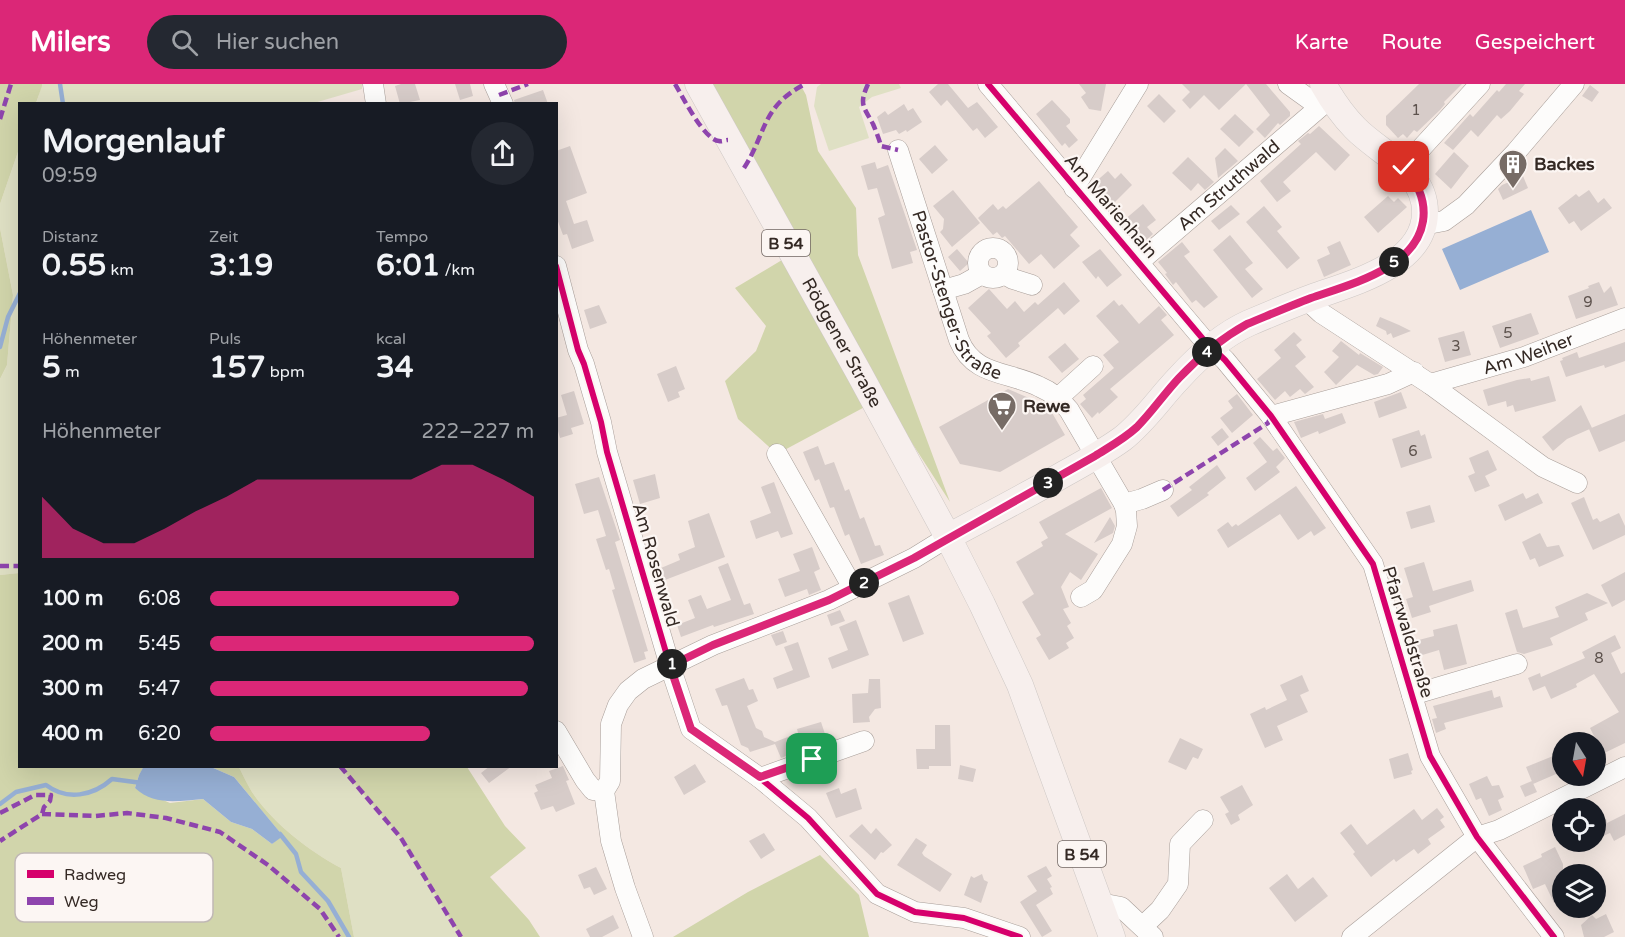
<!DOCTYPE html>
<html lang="de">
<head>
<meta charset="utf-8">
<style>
  body { margin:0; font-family:"Varela Round",sans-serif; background:#242831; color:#f1f3f6; height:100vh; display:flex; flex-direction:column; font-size:22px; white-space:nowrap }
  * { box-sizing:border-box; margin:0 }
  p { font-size:20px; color:#9ea1a6 }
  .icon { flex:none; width:33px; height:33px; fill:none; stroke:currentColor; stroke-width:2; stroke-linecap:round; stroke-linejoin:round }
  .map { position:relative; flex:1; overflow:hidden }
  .drawer { position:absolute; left:18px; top:18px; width:540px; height:666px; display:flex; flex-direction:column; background:#171b24; border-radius:0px; box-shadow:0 6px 24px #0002 }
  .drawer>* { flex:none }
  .needle { width:39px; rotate:169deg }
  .controls { position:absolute; left:1552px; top:648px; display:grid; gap:12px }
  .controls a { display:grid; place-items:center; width:54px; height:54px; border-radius:50%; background:#171b24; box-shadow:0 6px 24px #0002; font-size:30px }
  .pin { position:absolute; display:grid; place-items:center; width:51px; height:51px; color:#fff; margin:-26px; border-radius:12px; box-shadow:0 3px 9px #0006 }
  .km { position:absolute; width:30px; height:30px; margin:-15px; border-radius:50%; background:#222; color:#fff; font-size:16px; line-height:30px; text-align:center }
  .round { display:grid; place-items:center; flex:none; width:63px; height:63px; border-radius:32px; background:#242831 }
  .summary { display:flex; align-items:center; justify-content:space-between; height:102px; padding:0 24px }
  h1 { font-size:33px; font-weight:800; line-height:45px }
  .metrics { display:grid; grid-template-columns:repeat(3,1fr); gap:9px; height:102px; padding:6px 24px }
  .metrics div { display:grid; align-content:center }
  .metrics b { font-size:30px; font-weight:800 }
  .metrics small { font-size:16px; font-weight:400 }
  .metrics p { font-size:16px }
  .chart { height:168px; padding:12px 24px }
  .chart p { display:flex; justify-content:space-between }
  .chart svg { width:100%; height:108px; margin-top:6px; fill:#db2777; opacity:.7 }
  ul { padding:0 24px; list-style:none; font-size:20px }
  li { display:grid; grid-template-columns:96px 72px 1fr; align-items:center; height:45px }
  li i { height:15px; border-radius:8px; background:#db2777 }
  header { display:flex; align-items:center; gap:36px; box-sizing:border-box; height:84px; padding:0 30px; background:#db2777; color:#fff }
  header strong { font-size:28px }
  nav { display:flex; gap:33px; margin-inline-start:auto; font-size:21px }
  .search { width:420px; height:54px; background:#242831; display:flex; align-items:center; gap:15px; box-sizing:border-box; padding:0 21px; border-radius:33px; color:#9ea1a6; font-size:22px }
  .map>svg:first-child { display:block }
</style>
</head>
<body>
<header>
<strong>Milers</strong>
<div class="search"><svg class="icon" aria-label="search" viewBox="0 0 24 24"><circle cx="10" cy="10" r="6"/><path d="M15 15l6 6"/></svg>Hier suchen</div>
<nav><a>Karte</a><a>Route</a><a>Gespeichert</a></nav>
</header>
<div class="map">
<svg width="1625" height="853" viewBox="0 0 1625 853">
  <rect width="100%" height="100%" fill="#f4e8e2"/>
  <!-- green -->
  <path fill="#dfe0c4" d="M42,0H362V5L314,19L36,20Z
    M821,0H899L901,4L872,13L859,23L869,54L829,67L814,22L817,3Z
    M19,65L20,489L0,491V295L7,281L13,211L0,144V120Z
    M239,683H340L401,754L461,853H354L341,784C308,766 273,739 252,708C247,700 243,691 239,683Z"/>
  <!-- forest -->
  <path fill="#d1d5ab" d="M0,0H42V2L36,19L20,20L19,65L0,120Z
    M706,0H800L806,11L818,67L856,124L858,171L950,418L881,311Z
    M0,144L13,211L7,281L0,295Z
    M792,170L874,318L777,370L738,335L725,297L756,267L766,242L735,204Z
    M19,489L20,682L144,683L139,691L135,704L170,719L203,715L231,738L252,745L272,760L282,751L234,693L211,683H239C243,691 247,700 252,708C273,739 308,766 341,784L354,853H0V491Z
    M340,683H467L505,742L526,764L490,793L529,836L540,853H461L401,754Z
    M820,771L859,811L869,853H673L748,808Z"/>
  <!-- water -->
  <path fill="#96afd4" d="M1531,126L1549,168L1460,206L1442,165Z
    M144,682L211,683L234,693L283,752L272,760L252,745L231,738L203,715C178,717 154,722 135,704L139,691Z"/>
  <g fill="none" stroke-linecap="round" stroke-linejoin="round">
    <!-- stream -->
    <path stroke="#96afd4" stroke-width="4.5" d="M60,0L63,20
      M0,263L8,233L20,209
      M0,720L16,708L46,701C67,717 93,712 112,695L142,699
      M280,750L296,770L301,788L328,817L349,853"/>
  </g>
  <!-- building -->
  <path fill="#d7ccc9" d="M401,0H415L420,16L400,20L395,2Z
    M455,0H470L473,12L460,16Z
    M938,0H948L968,24L977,18L998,43L985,54L977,44L973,47L947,16L941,22L929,8Z
    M1079,0H1106L1101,27L1089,25L1081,13L1086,9Z
    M1182,0H1266L1290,28V32L1280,41L1278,39L1265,54L1256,45L1270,31L1246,0L1219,26L1204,11L1190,25L1182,16L1190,8Z
    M1419,0H1462L1444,18L1445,20L1440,26L1417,48L1414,46L1407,54L1403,50L1398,54L1386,41V32Z
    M1506,0H1525L1519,7L1524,10L1510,27L1501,35L1497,31L1478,53L1471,46L1453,66L1444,59L1470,30L1473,33L1497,6L1499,8Z
    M1590,1L1599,8L1592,18L1582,12Z
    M543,6L548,20H515L514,16Z
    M1159,10L1176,27L1164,39L1147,22Z
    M1052,16L1070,35V39L1066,42L1078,56L1069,64L1065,59L1062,62L1036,30Z
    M904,20L908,27L913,24L922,38L907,48L906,46L899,50L896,46L883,50L877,33L885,27L888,31Z
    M1235,30L1254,48L1239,63L1220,45Z
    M1319,42L1350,71L1335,87L1316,68L1283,98L1291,107L1277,118L1260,97L1301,60L1298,57L1308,49L1310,50Z
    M935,61L948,76L932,90L919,75Z
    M570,62L587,109L566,117L574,140L587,136L594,157L572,165L567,150L563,151L556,132V67Z
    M1225,64L1238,77L1218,94L1215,74Z
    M1454,68L1469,82L1451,105L1435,90Z
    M1188,73L1214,98L1205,106L1198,99L1191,107L1172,89Z
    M875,78L877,85L888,81L917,166L910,168L913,179L892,185L878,134L885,131L877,104L868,106L861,82Z
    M1108,87L1115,95L1121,89L1132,101L1111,122L1093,100Z
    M1523,92L1528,104L1503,116L1498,105L1502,101Z
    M1039,97L1078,143L1070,151L1080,162L1054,185L1041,170L1029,180L1005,152L1002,154L997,148L993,151L978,134L993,120L998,126L1003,122L1006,125Z
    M953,106L980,139L952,163L940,148L943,145L944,135L933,122Z
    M1589,106L1598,119L1604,114L1612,124L1581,147L1574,137L1569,140L1558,124L1576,110L1579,113Z
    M1388,112L1394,118L1398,114L1407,123L1378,149L1364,133Z
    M1143,120L1156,136L1147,143L1153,150L1143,159L1123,137Z
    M1231,121L1240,130L1219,146L1211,137Z
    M1264,122L1282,143L1277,147L1300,174L1287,185L1246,138Z
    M1230,151L1253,179L1245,185L1263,205L1252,214L1213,166Z
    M1340,157L1351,181L1324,193L1317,176L1330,170L1327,163Z
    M1182,158L1190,168L1184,172L1218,213L1204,224L1196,216L1192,219L1176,198L1173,201L1165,190L1167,189L1158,178Z
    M957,165L969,179L960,187L948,173Z
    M1100,165L1122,191L1107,203L1098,192L1096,195L1082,178Z
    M1064,198L1080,217L1064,231L1058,224L1018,259L1020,262L1006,274L987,252L991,249L968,224L989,205L1007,225L1015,217L1024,228L1035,218L1038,221Z
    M1599,198L1604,209L1611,202L1618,221L1576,235L1568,212L1589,204L1588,202Z
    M1114,216L1119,222L1122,220L1139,240L1159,222L1167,231L1161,236L1174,251L1110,305L1118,313L1099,330L1098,328L1092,334L1080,320L1086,315L1083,311L1114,284L1103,271L1119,258L1096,232Z
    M599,221L607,239L590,245L584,226Z
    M1531,229L1539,250L1500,264L1492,242Z
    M1380,233L1399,241L1411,247L1393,254L1391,249L1387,251L1386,247L1376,242Z
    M1464,247L1471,271L1445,278L1438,254Z
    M1294,248L1302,256L1296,261L1306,273L1295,282L1314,303L1305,310L1300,305L1290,313L1285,307L1275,316L1257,295L1281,274L1274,266Z
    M1341,257L1359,271L1360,269L1383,283L1378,290L1374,291L1357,281L1336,301L1324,288L1339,273L1332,267Z
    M1625,258V277L1605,284L1604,281L1566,293L1560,277L1563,276L1562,274L1577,268L1579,274Z
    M1065,259L1079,275L1062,289L1048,273Z
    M676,282L685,305L678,308L680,313L668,318L657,290Z
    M1549,292L1556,317L1515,328L1513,321L1507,323L1506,317L1488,322L1483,306L1517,296L1530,294L1531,297Z
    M1008,305L1048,322L1065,351L1000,388L960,380L939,343Z
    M574,307L584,340L571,344L573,350L560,354L558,347H556V334L567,331L561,311Z
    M1401,308L1407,324L1379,334L1374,318Z
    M1237,310L1253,331L1232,349L1220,334L1233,324L1228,317Z
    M1581,321L1592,344L1567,355L1553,367L1542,353Z
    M1342,329L1346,339L1319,350L1318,347L1301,354L1294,338L1323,330L1325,335Z
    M1625,330V357L1599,368L1589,345Z
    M1222,344L1229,353L1218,362L1211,353Z
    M1419,346L1421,352L1425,350L1432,374L1401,384L1392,355Z
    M1260,353L1273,367L1277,364L1285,374L1276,383L1280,388L1255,407L1246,394L1267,378L1253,359Z
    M818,362L825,381L834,378L845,407L849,405L860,435L864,433L875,462L880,461L884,471L861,480L849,450L845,452L834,423L830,424L819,395L815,397L803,368Z
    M1488,366L1497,386L1485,392L1490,402L1475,408L1468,392L1475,389L1469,374Z
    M1217,381L1226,394L1207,409L1209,411L1178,433L1170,422L1192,406L1189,403Z
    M655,390L660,414L640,420L633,396Z
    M599,393L620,456L615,458L648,567L644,568L646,575L634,579L612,506L615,505L609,485L606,486L596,455L606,452L598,426L584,430L575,400Z
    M774,398L793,450L781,454L778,447L756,455L750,437L771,429L761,403Z
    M1296,402L1326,444L1314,452L1311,447L1298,456L1280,430L1228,464L1217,446L1228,438L1232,443L1236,440L1238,442Z
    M1101,404L1112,424L1065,450L1098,470L1081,496L1070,488L1061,503L1069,523L1063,525L1071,539L1067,542L1074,554L1066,559L1069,564L1049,576L1036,554L1041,551L1022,518L1034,510L1016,478L1043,462L1041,458L1048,454L1039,438Z
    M1523,409L1526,415L1538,409L1543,419L1505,437L1498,421Z
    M1584,413L1593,436L1597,434L1600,438L1619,429L1625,442V451L1593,466L1571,419Z
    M1430,421L1435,438L1411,445L1406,428Z
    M709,429L725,473L665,496L661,484L680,476L678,470L695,463L688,437Z
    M1110,433L1115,442L1113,449L1094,459Z
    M1540,449L1547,463L1559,461L1564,472L1539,483L1535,474L1530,476L1522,458Z
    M812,463L820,485L814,488L821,506L809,511L807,505L785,513L778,495L800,487L793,470Z
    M1424,478L1433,507L1471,496L1474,507L1429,522L1431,528L1412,534L1406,515L1413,513L1404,484Z
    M728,479L744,521L750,519L754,530L714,543L713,541L681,553L677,541L695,534L688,516L701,511L707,525L731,516L718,483Z
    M1625,488V516L1612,523L1601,501Z
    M1587,509L1608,519L1585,529L1588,536L1550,554L1553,561L1524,570L1517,568L1505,529L1517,525L1523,544L1559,533L1555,523Z
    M909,511L924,550L903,558L888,519Z
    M840,526L845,537L831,542L827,531Z
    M856,536L869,571L832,585L828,574L848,566L839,543Z
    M1457,540L1467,580L1444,586L1439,566L1419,572L1415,557L1434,552L1433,546Z
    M783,547L787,558L776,562L771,551Z
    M1615,551L1621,564L1611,569L1621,590L1625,588V659L1596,673V656L1590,644L1619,628L1594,590L1576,600L1577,603L1551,615L1545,602L1533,607L1528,594L1540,589L1541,593L1585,574L1582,568Z
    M798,558L810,593L777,605L773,594L793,586L784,563Z
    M1302,591L1309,607L1300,611L1308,628L1277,642L1283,656L1265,664L1250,630L1265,623L1266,626L1287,616L1280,601Z
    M744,594L749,606L753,605L758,617L747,622L756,644L762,647L764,653L775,658L798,649L797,645L821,638L827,656L781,674L775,660L750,668L748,664L741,661L727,621L722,622L715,605Z
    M869,595H880L881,624L875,625L869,633L870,638L853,639L852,610L868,609Z
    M1492,606L1494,614L1500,612L1503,623L1444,639L1446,645L1436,649L1432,635L1437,634L1433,622Z
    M935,641H950L951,682H929V685H917L916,665H935Z
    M1180,654L1203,665L1198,675L1193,673L1186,686L1168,678Z
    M1563,668V687L1533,700L1526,683Z
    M1408,669L1413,686L1411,687L1412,690L1394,695L1389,675Z
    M695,680L706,698L684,711L674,693Z
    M960,681L976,685L973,698L958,695Z
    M490,682H512L489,699L481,689Z
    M563,682L569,696L566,697L575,720L556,728L553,722L541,726L534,709L538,707L535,701L552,694L549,687Z
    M1487,692L1492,702L1499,701L1504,713L1498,716L1502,726L1489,732L1481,714L1476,716L1469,700Z
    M1532,697L1537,708L1525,713L1520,702Z
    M1242,701L1253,721L1238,731L1240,736L1231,741L1225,730L1229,728L1220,713Z
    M839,704L841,710L856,704L862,725L836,734L826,709Z
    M1437,724L1444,733L1440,736L1445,743L1428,755L1431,760L1418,770L1414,765L1396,778L1394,775L1371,793L1353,770L1355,768L1340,749L1351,740L1367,761L1414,725L1422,736Z
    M1625,730V751L1614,757L1610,749L1596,755V740L1606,735L1607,739Z
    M862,740L871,750L876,744L892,761L883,769L881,768L875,776L849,752Z
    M764,749L775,766L761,775L749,757Z
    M916,754L927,761L922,769L924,772L952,790L940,808L897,781Z
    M1555,763L1563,780V815L1554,819L1545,800L1533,805L1523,782L1542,773L1541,770Z
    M1046,782L1052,792L1047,795L1052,803L1050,804L1053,810L1036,821L1052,847L1042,853L1020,818L1037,807L1027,792Z
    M596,783L607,805L594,811L590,803L584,805L578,791Z
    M982,790L984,796L988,798L981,819L964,811L971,792L974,794Z
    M1287,790L1298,805L1313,793L1328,812L1295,838L1269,804Z
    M1606,830L1614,848L1604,853H1584L1581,841L1592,831L1596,835Z
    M613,831L619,844L602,853H590L586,845Z"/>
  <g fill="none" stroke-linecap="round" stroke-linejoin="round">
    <!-- minor casing -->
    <g stroke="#a89e99" stroke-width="21">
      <g id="minor">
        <path d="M373,0L376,20"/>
        <path d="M494,0L503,20"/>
        <path d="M988,0L1203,255L1225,276L1271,332L1373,480L1430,672L1477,753L1554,853"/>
        <path id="s1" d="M898,66L959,256C974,293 1009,287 1040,303C1052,308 1061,316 1069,326L1124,420L1126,427L1127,442L1122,460L1093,506L1081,513"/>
        <path d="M1404,83L1480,0"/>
        <path d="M1074,104L1138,0"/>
        <path d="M1423,141L1444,137L1466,121L1516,68L1574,0"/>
        <circle cx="993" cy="179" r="15"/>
        <path id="s2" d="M1139,178L1320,23L1288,0"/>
        <path d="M556,182L578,266L584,280L601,338L607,368L670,582L691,645L760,694L808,734L877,810L915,828L964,834L1020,853"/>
        <path d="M1004,190L1013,195L1032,201"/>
        <path d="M943,206L964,200L982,190"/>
        <path id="s3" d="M1307,216L1321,229L1430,300L1524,273L1625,234"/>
        <path d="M1430,300L1543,383L1577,399"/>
        <path d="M1059,313L1093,282"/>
        <path d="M1271,332L1388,300L1414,288"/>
        <path d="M777,370L853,504"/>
        <path d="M1124,420L1142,415L1163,406"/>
        <path d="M1412,611L1517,580"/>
        <path d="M556,647L585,696L593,706L604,707"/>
        <path d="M760,694L864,657"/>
        <path d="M1100,819L1121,823L1153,853"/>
        <path d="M1143,842L1160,826L1178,800L1180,760L1203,736"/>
        <path d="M643,853L625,804L611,757L604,707L610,697L611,640L618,621L628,607L643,595L713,561L829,516L914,474L948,453"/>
        <path d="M1352,853L1477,753L1499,746L1625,683"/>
      </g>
    </g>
    <!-- major casing -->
    <g stroke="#cec8c5" stroke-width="27">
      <g id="major">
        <path id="s4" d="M698,0L859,289L948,453L982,520L1020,601L1112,853"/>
        <path d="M948,453C987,432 1026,412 1064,390C1084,379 1104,368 1122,355C1144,338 1159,315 1178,295C1198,273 1222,251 1249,239C1270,230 1291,221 1313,213C1352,199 1425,181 1425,128C1425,86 1380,70 1355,44C1342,31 1332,16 1323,0"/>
      </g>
    </g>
    <!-- minor -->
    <use href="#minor" stroke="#fdfcfb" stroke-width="20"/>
    <!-- major -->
    <use href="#major" stroke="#f7efed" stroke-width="26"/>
    <!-- quiet -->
    <path stroke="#8e44ad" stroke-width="4.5" stroke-dasharray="9 4.5" stroke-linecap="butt" d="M675,0C683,13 704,56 719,57C722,58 725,56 728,56
      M868,0C859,20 863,22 873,40C876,47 879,55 881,62L898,66
      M499,11L528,0
      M0,35L11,0
      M744,84C767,48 761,23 805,0
      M1163,406L1268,339L1271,332
      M0,482H20
      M340,682L401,754L461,853
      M0,729L35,711H51L50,717L44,723L42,730L0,757
      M42,730L95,732L127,729L166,734L220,748L268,781L320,825L339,853"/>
    <!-- cycleway casing -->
    <g stroke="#fcf6f3" stroke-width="10">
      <path id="cycleway" d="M988,0L1203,255L1225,276L1271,332L1373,480L1430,672L1477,753L1554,853
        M556,182L578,266L584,280L601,338L607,368L670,582L691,645L760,694L808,734L877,810L915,828L964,834L1020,853"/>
    </g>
    <!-- cycleway -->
    <use href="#cycleway" stroke="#d6006c" stroke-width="6"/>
  </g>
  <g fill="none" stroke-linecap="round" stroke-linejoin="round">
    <!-- route casing -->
    <g stroke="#fff" stroke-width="12">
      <path id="route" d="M812,675L760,693L691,645L670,582L713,561L829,516L853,504L914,474L1095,372C1109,363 1124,355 1137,343C1152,328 1164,310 1179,294C1199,273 1222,254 1247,240C1269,231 1290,222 1311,214C1337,205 1365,197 1388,183C1429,158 1435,119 1404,83"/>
    </g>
    <!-- route -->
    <use href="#route" stroke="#db2777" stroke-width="8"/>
  </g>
  <!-- icons -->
  <defs>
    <g id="building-pin" transform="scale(1.5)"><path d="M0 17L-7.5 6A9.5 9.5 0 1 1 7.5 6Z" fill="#776c66" stroke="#fcf6f3"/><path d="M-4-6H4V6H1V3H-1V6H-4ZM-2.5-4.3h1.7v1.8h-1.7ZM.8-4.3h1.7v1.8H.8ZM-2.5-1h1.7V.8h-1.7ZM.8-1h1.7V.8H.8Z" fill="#fff"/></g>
    <g id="supermarket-pin" transform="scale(1.5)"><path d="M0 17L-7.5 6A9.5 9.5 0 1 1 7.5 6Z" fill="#776c66" stroke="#fcf6f3"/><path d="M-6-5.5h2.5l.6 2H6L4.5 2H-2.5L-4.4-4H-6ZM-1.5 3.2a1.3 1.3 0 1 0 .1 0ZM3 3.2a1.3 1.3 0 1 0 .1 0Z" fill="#fff"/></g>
  </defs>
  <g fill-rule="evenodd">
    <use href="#building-pin" x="1513" y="80"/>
    <use href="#supermarket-pin" x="1002" y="322"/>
  </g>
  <g text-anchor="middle" stroke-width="4.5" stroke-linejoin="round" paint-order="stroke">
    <!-- number labels -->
    <g font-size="15" fill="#5d524d">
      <text x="1416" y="31">1</text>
      <text x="1588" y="223">9</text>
      <text x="1508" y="254">5</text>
      <text x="1456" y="267">3</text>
      <text x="1413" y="372">6</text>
      <text x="1599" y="579">8</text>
    </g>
    <!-- shield labels -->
    <g fill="#fcf6f3" stroke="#706662" stroke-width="1.5">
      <rect x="762" y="146" width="48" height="26" rx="4.5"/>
      <rect x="1058" y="757" width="48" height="26" rx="4.5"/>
    </g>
    <g font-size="16" font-weight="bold" fill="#342924">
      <text x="786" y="165">B 54</text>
      <text x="1082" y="776">B 54</text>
    </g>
    <!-- poi labels -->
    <g font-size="18" font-weight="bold" fill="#342924" stroke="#fcf6f3" text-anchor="start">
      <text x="1534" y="86">Backes</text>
      <text x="1023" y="328">Rewe</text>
    </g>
    <!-- street labels -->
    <g font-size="18" fill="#342924" stroke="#fcf6f3">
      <text dy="6" stroke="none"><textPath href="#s2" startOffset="118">Am Struthwald</textPath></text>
      <text transform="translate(1111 122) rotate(49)" y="6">Am Marienhain</text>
      <text dy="6" stroke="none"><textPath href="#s1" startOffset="160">Pastor-Stenger-Straße</textPath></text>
      <text dy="6" stroke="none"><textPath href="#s4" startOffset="296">Rödgener Straße</textPath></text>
      <text dy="6" stroke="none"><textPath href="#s3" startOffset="252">Am Weiher</textPath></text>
      <text transform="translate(656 481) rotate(74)" y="6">Am Rosenwald</text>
      <text transform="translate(1408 548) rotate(73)" y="6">Pfarrwaldstraße</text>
    </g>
  </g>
  <!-- legend -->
  <rect x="15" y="769" width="198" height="69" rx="9" fill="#fcf6f3" stroke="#c0b8b5" stroke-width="1.5"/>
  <rect x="27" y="786" width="27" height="8" fill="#d6006c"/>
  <rect x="27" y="813" width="27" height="8" fill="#8e44ad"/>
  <g font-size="16" fill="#342924">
    <text x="64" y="796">Radweg</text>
    <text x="64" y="823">Weg</text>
  </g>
</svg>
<div class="controls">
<a><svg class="needle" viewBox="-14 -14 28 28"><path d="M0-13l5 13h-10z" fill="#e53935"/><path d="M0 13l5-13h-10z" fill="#9ea1a6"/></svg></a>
<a><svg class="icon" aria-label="locate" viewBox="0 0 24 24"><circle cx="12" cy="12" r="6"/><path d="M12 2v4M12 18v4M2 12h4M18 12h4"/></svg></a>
<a><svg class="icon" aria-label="layers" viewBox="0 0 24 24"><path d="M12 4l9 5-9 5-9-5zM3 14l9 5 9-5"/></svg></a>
</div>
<div class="pin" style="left:812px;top:675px;background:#1e9e55"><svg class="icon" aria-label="arrive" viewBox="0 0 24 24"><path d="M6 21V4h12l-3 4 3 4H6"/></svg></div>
<div class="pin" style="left:1404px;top:83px;background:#d93025"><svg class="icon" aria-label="check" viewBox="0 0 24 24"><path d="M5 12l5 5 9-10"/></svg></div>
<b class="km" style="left:672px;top:580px">1</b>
<b class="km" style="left:864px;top:499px">2</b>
<b class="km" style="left:1048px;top:399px">3</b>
<b class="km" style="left:1207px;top:268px">4</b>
<b class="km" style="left:1394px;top:178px">5</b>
<section class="drawer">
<div class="summary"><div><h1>Morgenlauf</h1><p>09:59</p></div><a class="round"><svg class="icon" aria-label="share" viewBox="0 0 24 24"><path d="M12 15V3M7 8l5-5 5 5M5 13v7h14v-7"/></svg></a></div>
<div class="metrics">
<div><p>Distanz</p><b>0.55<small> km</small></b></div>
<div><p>Zeit</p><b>3:19</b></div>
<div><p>Tempo</p><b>6:01<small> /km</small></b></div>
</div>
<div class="metrics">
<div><p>Höhenmeter</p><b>5<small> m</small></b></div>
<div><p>Puls</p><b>157<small> bpm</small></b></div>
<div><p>kcal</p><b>34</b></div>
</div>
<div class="chart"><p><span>Höhenmeter</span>222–227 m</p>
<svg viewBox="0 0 160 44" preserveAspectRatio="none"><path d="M0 44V19L10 32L20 38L30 38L40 32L50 25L60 19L70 12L80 12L90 12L100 12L110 12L120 12L130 6L140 6L150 12L160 19V44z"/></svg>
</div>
<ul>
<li><b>100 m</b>6:08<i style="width:77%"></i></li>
<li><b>200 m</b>5:45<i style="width:100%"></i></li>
<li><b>300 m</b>5:47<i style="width:98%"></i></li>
<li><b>400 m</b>6:20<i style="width:68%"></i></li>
</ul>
</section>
</div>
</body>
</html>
